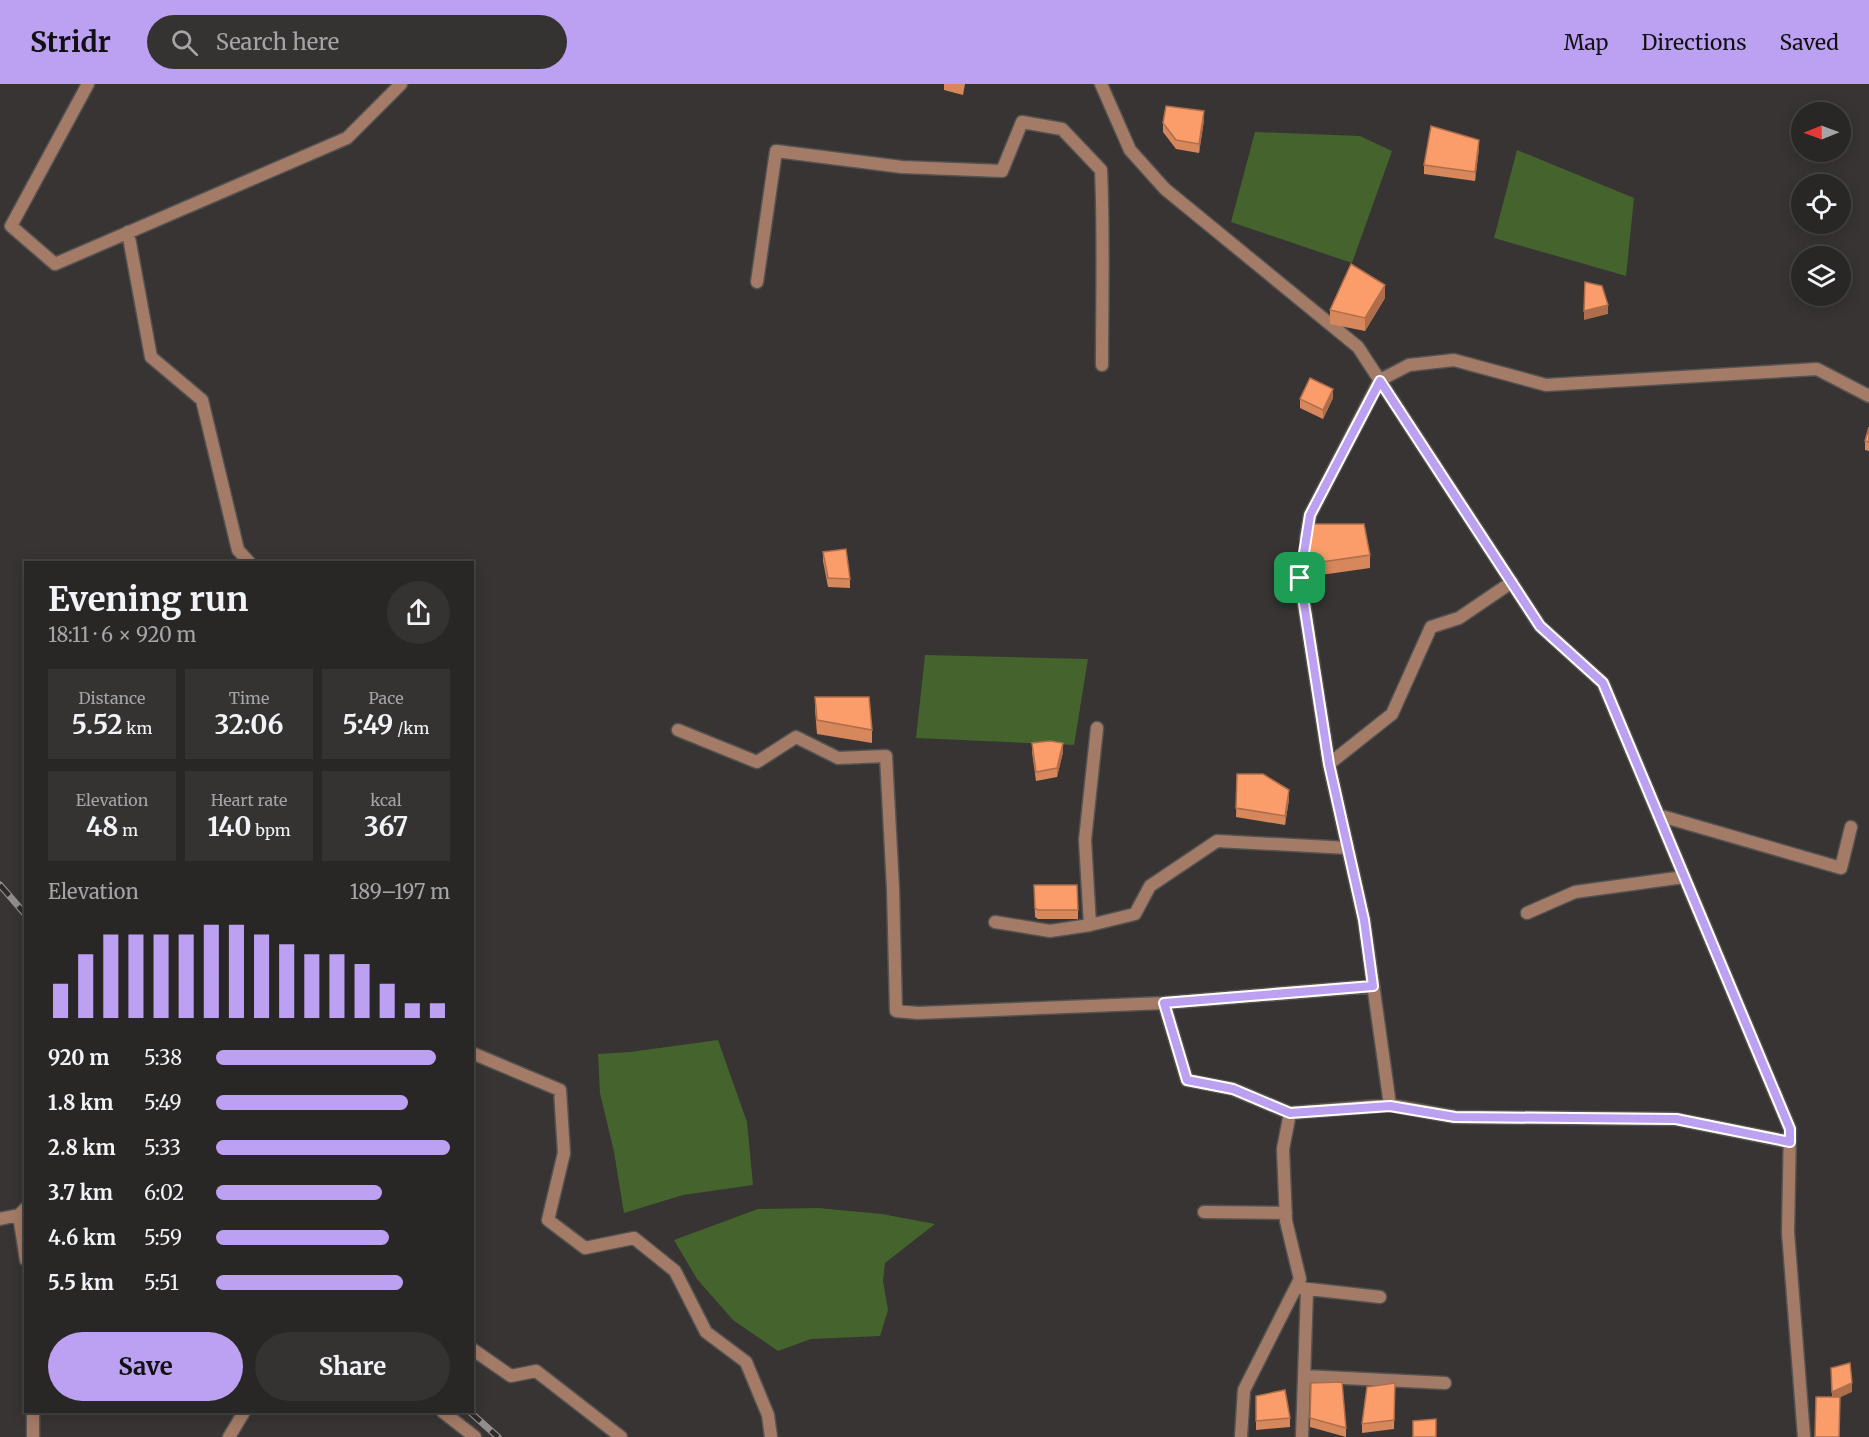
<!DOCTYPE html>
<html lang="en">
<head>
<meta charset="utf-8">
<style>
  body { margin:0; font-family:Merriweather,serif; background:#353332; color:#f1f3f6; height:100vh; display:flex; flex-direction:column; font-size:22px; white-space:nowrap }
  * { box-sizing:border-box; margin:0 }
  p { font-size:20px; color:#a5a5a7 }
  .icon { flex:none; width:33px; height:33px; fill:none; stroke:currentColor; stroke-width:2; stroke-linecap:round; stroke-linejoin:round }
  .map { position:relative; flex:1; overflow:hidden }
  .sheet { position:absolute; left:24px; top:477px; width:450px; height:852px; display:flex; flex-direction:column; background:#292726; border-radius:0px; box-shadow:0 3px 15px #0003,0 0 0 2px #454443 }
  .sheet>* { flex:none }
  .needle { width:39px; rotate:269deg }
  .fabs { position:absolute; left:1791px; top:18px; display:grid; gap:12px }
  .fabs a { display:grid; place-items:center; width:60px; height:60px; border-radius:50%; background:#292726; box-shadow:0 3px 15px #0003,0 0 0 2px #454443; font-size:30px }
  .pin { position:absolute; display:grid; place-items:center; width:51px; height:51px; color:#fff; margin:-26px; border-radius:12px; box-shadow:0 3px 9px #0006 }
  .round { display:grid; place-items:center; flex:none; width:63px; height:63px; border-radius:32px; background:#353332 }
  .summary { display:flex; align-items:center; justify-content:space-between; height:102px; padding:0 24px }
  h1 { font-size:33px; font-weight:700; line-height:45px }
  .stats { display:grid; grid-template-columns:repeat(3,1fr); gap:9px; height:102px; padding:6px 24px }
  .stats div { display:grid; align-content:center; border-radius:0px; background:#353332; text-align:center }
  .stats b { font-size:26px; font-weight:700 }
  .stats small { font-size:16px; font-weight:400 }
  .stats p { font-size:16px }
  .chart { height:168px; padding:12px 24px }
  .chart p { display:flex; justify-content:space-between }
  .chart svg { width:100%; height:108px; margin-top:6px; stroke:#bca0f2; stroke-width:6 }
  .cta { display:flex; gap:12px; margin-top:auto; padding:12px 24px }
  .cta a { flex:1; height:69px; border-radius:36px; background:#bca0f2; color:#111; font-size:24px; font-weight:700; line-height:69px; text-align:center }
  .cta a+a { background:#353332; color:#f1f3f6 }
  ul { padding:0 24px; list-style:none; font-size:20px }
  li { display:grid; grid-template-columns:96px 72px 1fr; align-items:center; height:45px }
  li i { height:15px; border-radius:8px; background:#bca0f2 }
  header { display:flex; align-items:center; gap:36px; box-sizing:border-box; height:84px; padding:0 30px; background:#bca0f2; color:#111 }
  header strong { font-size:28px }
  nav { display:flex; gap:33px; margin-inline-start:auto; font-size:21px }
  .search { width:420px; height:54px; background:#353332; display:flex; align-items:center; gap:15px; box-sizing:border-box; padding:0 21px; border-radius:33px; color:#a5a5a7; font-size:22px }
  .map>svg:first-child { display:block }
</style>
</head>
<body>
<header>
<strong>Stridr</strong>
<div class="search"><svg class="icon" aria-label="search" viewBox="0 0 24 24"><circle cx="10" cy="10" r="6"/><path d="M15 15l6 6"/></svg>Search here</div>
<nav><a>Map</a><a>Directions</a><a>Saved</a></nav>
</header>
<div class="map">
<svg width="1869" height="1353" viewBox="0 0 1869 1353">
  <rect width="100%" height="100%" fill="#373433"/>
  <!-- green -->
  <path fill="#45632d" d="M1255,48L1360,52L1392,67L1352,179L1231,138Z
    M1517,66L1634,114L1626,192L1494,154Z
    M925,571L1088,575L1074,661L916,654Z
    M718,956L747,1038L753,1101L683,1111L624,1129L614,1068L600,1009L598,970L630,968Z
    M818,1124L882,1130L935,1140L885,1179L883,1197L888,1226L880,1252L811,1255L778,1267L733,1236L697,1195L674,1156L758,1125Z"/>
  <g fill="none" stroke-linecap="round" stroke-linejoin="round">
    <!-- street casing -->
    <g stroke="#555352" stroke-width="15">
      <path id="street" d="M88,0L11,142L55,180L347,54L401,0
        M1101,0L1130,66L1165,105L1358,263L1540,542L1603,599L1790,1045L1788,1148L1804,1353
        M128,148L151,273L202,316L238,466L249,478
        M757,198L776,67L902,83L1002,87L1022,38L1062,45L1101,86C1104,151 1102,216 1102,281
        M1306,455L1310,431L1380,296L1409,281L1454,276L1546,301L1817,285L1869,312
        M1303,478L1300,494L1329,680L1364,836L1390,1021
        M1097,644L1085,756L1090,841L1135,830L1150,802L1217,757L1348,764
        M678,646L757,678L796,653L838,674L886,672L893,804L896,927L918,929L1164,919L1373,902
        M1329,680L1392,630L1431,543L1459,534L1512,498
        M1658,731L1841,784L1851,743
        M1527,829L1575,808L1684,793
        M995,838L1050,847L1090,841
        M1164,919L1187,996L1233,1005L1290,1029L1390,1021L1455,1033L1676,1035L1790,1058
        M472,969L560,1006L564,1069L548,1136L585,1164L634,1154L675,1187L706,1248L746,1278L768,1331L771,1353
        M26,1124L19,1131L26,1176
        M1204,1128L1286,1129
        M0,1135L19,1131
        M1300,1204L1380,1213
        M472,1265L511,1292L536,1287L621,1353
        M1304,1292L1445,1299
        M443,1328L475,1353
        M33,1353V1328
        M229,1353L244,1328
        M1241,1353L1244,1306L1300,1195L1286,1137L1283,1065L1290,1029
        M1302,1353L1307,1206"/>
    </g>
    <!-- street -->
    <use href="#street" stroke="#a47b67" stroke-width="12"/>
    <!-- rail casing -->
    <g stroke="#918e8d" stroke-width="7">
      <path id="rail" d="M0,801L26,831
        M470,1328L498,1353"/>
    </g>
    <!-- rail -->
    <use href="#rail" stroke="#2d2a29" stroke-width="4.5" stroke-dasharray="14" stroke-linecap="butt"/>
  </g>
  <!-- wall -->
  <path fill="#d7875c" d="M944,0H965L963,11L944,6Z
    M1204,36L1199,69L1176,65L1163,48V39Z
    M1479,64L1475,97L1424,90V81Z
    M1385,214L1365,247L1330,240V226Z
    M1333,314L1323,335L1300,324V315Z
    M1869,343V367L1865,366V357Z
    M823,468L850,495V504L828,503L823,477Z
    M1370,471V484L1300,494V481Z
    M815,613L872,646V659L817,650L815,626Z
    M1032,659L1063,668L1057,693L1036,697L1032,668Z
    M1237,690L1289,715L1285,741L1236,733Z
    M1034,801L1078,826V835H1038L1035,833Z
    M1311,1299L1346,1344V1353L1310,1343Z
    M1395,1299L1394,1345L1362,1349V1340Z
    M1256,1312L1290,1334V1343L1256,1346Z"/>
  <!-- shaded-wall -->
  <path fill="#af6e4b" d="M1204,27V36L1199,69V60Z
    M1479,56V64L1475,97V88Z
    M1385,201V214L1365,247V234Z
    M1608,221V230L1584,236V227Z
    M1333,305V314L1323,335V326Z
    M1063,659V668L1057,693V684Z
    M1289,706V715L1285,741V732Z
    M1852,1299V1308L1832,1317V1308Z"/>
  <!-- building -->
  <path fill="#fa9d6b" stroke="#af6e4b" stroke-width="1.5" d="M1166,22L1204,27L1199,60L1176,56L1163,39Z
    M1431,42L1479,56L1475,88L1424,81Z
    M1351,180L1385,201L1365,234L1330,226Z
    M1585,198L1602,202L1608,221L1584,227Z
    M1310,294L1333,305L1323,326L1300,315Z
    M1869,343V358L1865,357Z
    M1307,440H1364L1370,471L1300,481Z
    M846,465L850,495L828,494L823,468Z
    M815,613H869L872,646L817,636Z
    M1050,657L1063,659L1057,684L1036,688L1032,659Z
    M1237,690H1263L1289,706L1285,732L1236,724Z
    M1034,801H1077L1078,826H1038L1035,824Z
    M1850,1279L1852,1299L1832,1308L1831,1284Z
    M1342,1298L1346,1344L1310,1334L1311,1299Z
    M1395,1299L1394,1336L1362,1340L1367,1303Z
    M1285,1306L1290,1334L1256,1337V1312Z
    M1816,1313H1840L1839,1353H1815Z
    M1436,1335V1353H1413V1337Z"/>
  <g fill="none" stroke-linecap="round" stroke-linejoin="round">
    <!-- route casing -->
    <g stroke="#fff" stroke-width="12">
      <path id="route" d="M1380,297L1540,542L1603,599L1790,1045V1058L1676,1035L1455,1033L1390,1022L1290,1029L1233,1005L1187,996L1164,919L1373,902L1364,836L1329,680L1300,494L1310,431Z"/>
    </g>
    <!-- route -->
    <use href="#route" stroke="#bca0f2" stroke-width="8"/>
  </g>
</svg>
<div class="fabs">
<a><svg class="needle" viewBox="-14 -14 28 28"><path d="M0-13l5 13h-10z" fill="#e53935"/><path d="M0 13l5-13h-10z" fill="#a5a5a7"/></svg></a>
<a><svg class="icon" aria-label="locate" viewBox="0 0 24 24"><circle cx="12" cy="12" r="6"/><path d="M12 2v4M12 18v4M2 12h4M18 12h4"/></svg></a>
<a><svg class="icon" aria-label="layers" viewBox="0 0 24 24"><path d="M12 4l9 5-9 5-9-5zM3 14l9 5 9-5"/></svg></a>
</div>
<div class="pin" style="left:1300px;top:494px;background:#1e9e55"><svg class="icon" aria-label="arrive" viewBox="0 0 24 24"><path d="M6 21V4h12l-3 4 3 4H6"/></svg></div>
<section class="sheet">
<div class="summary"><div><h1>Evening run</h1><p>18:11 · 6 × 920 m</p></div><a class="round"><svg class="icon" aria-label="share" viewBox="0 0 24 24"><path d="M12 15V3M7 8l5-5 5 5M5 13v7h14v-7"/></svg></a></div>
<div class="stats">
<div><p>Distance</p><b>5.52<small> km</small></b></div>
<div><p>Time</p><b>32:06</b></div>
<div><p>Pace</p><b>5:49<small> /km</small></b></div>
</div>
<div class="stats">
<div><p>Elevation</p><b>48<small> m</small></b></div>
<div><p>Heart rate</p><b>140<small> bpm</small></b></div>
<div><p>kcal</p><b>367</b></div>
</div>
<div class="chart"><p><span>Elevation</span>189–197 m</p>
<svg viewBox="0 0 160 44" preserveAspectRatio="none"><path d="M5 44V30M15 44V18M25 44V10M35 44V10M45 44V10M55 44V10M65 44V6M75 44V6M85 44V10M95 44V14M105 44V18M115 44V18M125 44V22M135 44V30M145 44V38M155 44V38"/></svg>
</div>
<ul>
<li><b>920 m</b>5:38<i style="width:94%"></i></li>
<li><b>1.8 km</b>5:49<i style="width:82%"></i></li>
<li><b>2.8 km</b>5:33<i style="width:100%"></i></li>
<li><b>3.7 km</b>6:02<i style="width:71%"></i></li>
<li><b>4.6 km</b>5:59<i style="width:74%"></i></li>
<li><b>5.5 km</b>5:51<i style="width:80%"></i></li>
</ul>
<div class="cta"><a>Save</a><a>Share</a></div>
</section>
</div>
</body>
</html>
